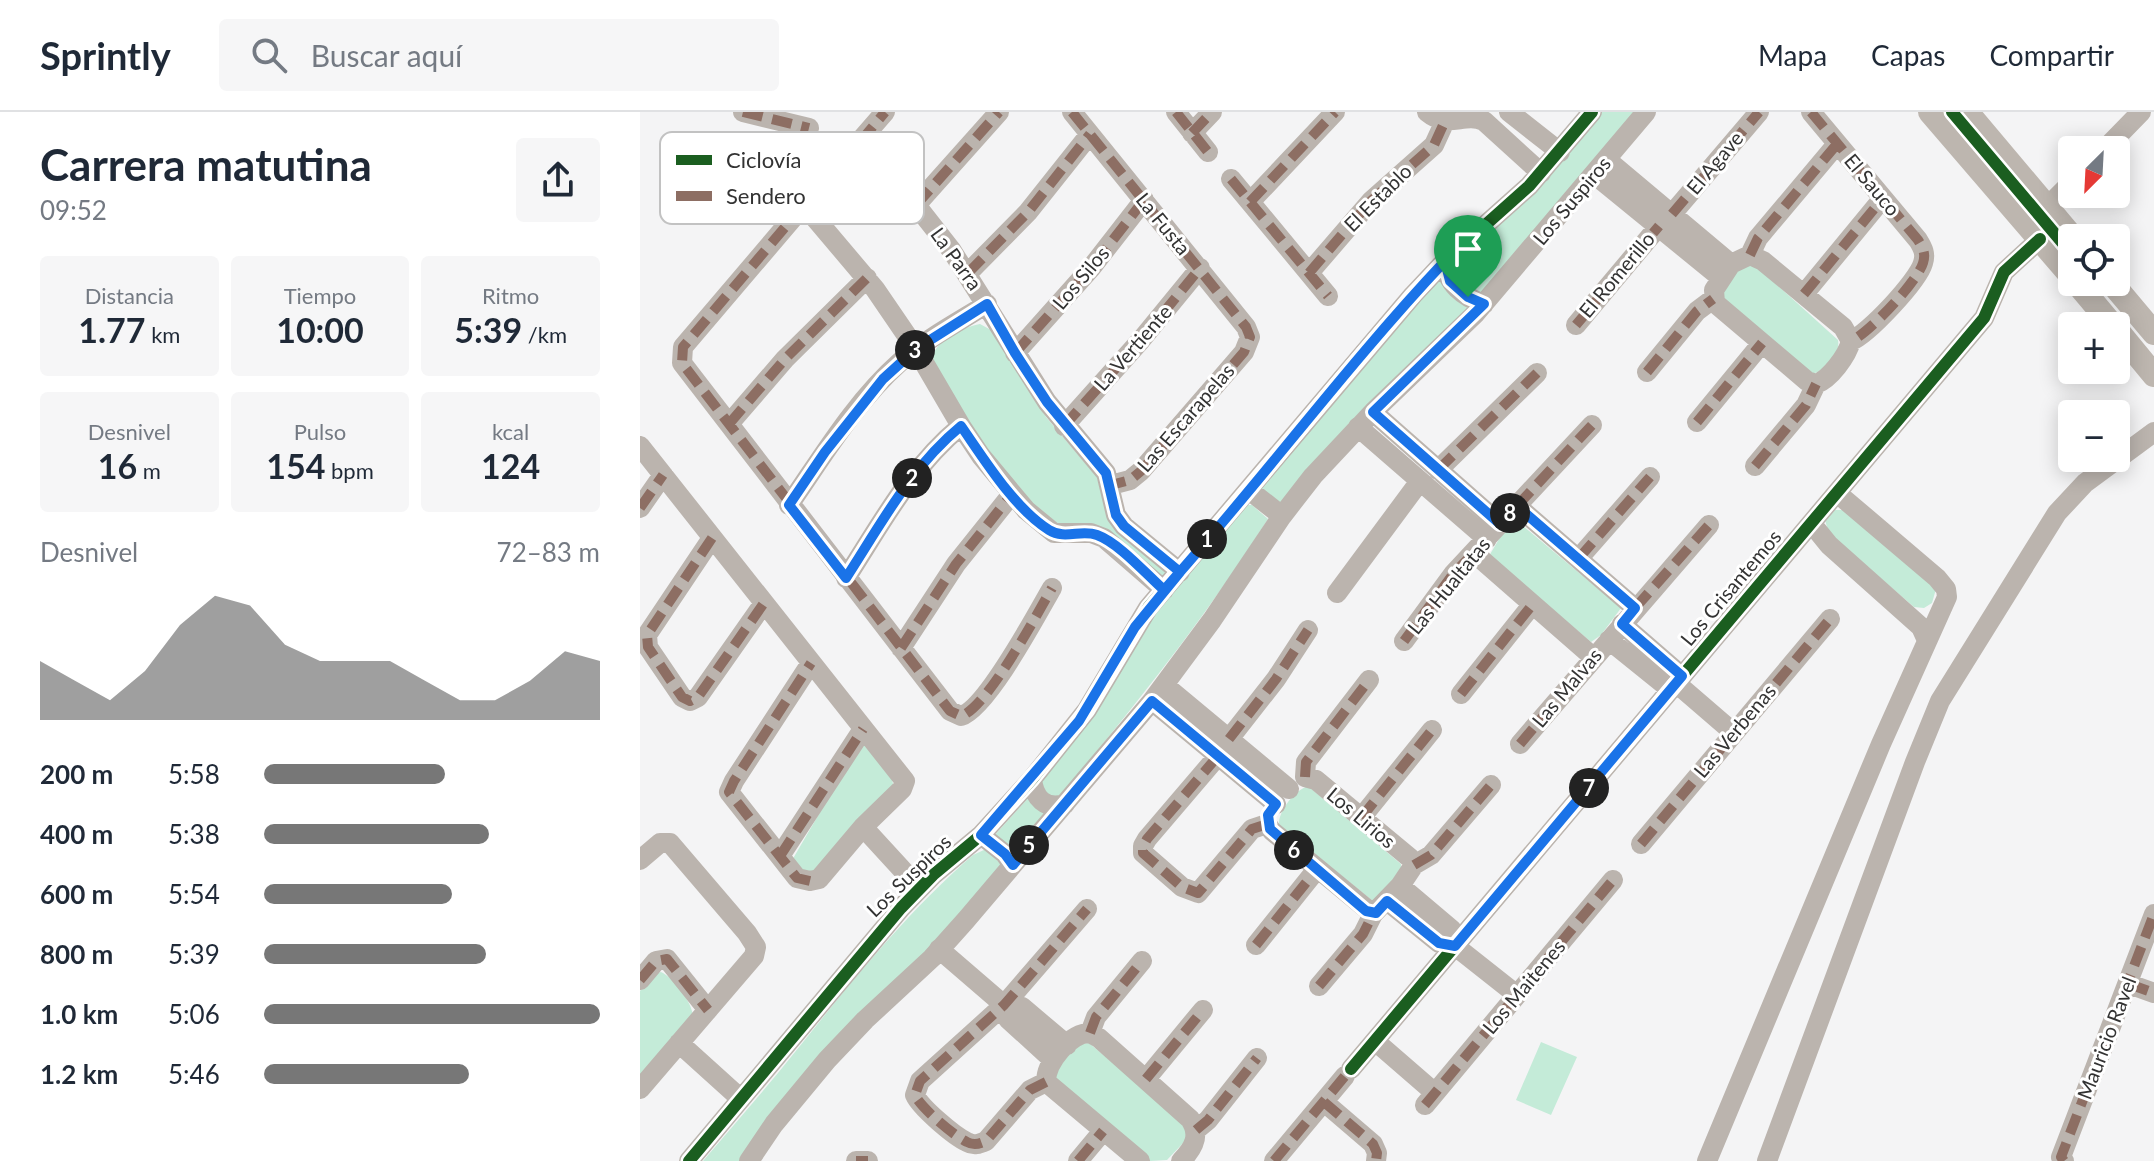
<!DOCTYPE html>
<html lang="es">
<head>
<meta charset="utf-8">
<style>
  body { margin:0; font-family:Lato,sans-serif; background:#f6f6f7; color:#1f2937; height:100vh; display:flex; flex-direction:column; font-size:30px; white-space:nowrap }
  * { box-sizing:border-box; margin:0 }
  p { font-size:26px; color:#747a83 }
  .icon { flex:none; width:44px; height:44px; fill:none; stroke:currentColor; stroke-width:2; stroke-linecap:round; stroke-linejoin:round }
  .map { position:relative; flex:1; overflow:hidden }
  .drawer { display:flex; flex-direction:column; background:#fff; width:640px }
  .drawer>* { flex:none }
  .needle { width:52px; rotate:204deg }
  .buttons { position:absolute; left:1418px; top:24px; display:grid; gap:16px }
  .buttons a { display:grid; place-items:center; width:72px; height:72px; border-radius:8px; background:#fff; box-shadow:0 4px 20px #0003; font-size:40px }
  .pin { position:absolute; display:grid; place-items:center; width:68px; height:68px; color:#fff; margin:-82px -34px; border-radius:50% 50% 50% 0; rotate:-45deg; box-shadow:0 0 8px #0007 }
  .pin .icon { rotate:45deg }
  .km { position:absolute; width:40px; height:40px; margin:-20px; border-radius:50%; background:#222; color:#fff; font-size:22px; line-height:40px; text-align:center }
  .round { display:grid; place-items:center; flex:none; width:84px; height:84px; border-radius:8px; background:#f6f6f7 }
  .overview { display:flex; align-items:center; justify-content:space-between; height:136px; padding:0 40px }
  h1 { font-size:44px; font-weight:700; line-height:60px }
  .figures { display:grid; grid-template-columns:repeat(3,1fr); gap:12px; height:136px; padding:8px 40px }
  .figures div { display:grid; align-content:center; border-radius:8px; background:#f6f6f7; text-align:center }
  .figures b { font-size:34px; font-weight:700 }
  .figures small { font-size:22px; font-weight:400 }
  .figures p { font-size:22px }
  .chart { height:224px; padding:16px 40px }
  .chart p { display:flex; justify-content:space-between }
  .chart svg { width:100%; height:144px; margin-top:8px; fill:#777; opacity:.7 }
  ul { padding:0 40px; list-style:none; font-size:26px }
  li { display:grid; grid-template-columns:128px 96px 1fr; align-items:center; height:60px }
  li i { height:20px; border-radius:10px; background:#777 }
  header { display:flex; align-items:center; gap:48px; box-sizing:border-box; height:112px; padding:0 40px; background:#fff; border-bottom:2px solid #e0e1e3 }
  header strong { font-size:38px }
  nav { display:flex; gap:44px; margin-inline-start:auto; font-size:28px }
  .search { width:560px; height:72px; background:#f6f6f7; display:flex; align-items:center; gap:20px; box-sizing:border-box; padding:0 28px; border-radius:8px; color:#747a83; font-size:30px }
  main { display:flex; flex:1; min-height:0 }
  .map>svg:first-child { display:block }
</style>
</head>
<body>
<header>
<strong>Sprintly</strong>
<div class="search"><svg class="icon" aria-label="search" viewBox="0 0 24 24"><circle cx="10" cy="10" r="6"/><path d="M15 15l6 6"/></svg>Buscar aquí</div>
<nav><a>Mapa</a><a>Capas</a><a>Compartir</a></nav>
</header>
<main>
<section class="drawer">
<div class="overview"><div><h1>Carrera matutina</h1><p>09:52</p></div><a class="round"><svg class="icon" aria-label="share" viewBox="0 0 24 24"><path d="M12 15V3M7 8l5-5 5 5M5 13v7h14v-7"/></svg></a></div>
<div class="figures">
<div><p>Distancia</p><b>1.77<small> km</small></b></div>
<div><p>Tiempo</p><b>10:00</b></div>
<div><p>Ritmo</p><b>5:39<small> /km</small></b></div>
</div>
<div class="figures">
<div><p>Desnivel</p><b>16<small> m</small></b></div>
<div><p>Pulso</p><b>154<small> bpm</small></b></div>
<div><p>kcal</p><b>124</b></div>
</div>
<div class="chart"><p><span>Desnivel</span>72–83 m</p>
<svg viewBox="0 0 160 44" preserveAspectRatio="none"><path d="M0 44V26L10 32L20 38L30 29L40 15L50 6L60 9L70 21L80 26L90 26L100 26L110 32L120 38L130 38L140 32L150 23L160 26V44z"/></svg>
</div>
<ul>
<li><b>200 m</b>5:58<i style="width:54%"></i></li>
<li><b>400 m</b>5:38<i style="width:67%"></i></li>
<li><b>600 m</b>5:54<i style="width:56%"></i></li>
<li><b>800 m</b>5:39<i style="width:66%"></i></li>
<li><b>1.0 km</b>5:06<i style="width:100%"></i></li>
<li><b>1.2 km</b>5:46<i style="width:61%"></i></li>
</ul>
</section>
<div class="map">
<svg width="1514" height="1049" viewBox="0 0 1514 1049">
  <rect width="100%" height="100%" fill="#f4f4f5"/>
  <!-- green -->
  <path fill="#c4ebd8" d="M962,0H996L841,181L815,166V151L948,19Z
    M1102,153L1116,154L1198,228C1201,242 1185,259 1172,262L1087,193L1081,179Z
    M798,167L830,194L640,395L620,378Z
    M340,212L351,218L406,305L457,365L468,407L527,461L522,464L423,415L394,394L333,319L292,249C292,230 322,215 340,212Z
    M607,393H612L628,407C567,504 495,593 422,682L413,689L398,672L510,506Z
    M1195,398H1204L1296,477L1292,491L1284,496L1274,495L1189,422L1185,408Z
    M877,409L981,496L961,523L951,530L849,444L865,417Z
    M221,630L250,661L254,675L175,761L165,760L151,750Z
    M668,674L761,752V760L734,790L639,713C638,699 655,678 668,674Z
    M391,683L411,700L372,746L353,725Z
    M346,737L362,753L102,1049H63C88,1020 113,991 138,961C200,885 258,808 333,743Z
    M21,860C34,866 51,889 53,903L0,970V879L14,862Z
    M901,930L937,945L911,1003L876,988Z
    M449,931L539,1006L547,1017L545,1029L527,1048L510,1049L415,970L414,957L438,932Z"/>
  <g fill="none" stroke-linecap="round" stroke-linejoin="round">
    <!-- minor -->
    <path stroke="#bbb4ae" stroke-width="20" d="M103,0L169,16
      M245,0L164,93L235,177L276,237L321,314L341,344L386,398L414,421H451L464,426L524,478
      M432,0L606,215L610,225L604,240L501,359L490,368L471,373
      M536,0L568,40
      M787,0C809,18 823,0 844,9L901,61
      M869,0L920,40
      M1171,0L1278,128C1283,136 1286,142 1283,151C1278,169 1228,222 1211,229C1207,244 1190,267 1176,272
      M552,21L572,0
      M220,30L276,93L312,139L407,290L466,361L476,403L484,414L540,460
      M1464,38L1501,0
      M967,48L1091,152L1110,143L1123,149L1203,215L1211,229
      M955,63L1080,165
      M591,67L688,184
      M610,90L695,0
      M164,93L43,235L42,251L310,599L321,604C347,596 397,502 412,476
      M276,93L359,0
      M1407,95L1432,70
      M1032,102L1119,0
      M1110,143L1118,126L1197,32
      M805,149C806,172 824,185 844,192
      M1091,152L1074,178L1075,191L1167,269L1176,272
      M328,161L388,100L450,22
      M669,161L731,89L794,33L805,9
      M1164,182L1243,86
      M936,213L1019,114
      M375,241L451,156L504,88
      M1007,260L1057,199L1073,187
      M733,300L860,412
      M1057,310L1122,231
      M89,312L145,247L227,166
      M424,314L501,228L560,156
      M718,315L847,427
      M0,334L265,669L262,677L223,715L179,767L170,769L157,766L89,680L94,669L171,551
      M1115,354L1166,293L1176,272
      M798,358L897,261
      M609,378L642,404
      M149,393C183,344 215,290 260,250C286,227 318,210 347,192
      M877,394L995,496
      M0,396L23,363
      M1172,412L1189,433L1281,515L1286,526
      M72,426L7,523L8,535L42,585L50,589L58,585L124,491
      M834,441L953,545
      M939,446L1010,365
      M206,466C241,412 271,355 321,314
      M697,481L780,369
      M982,512L1042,564
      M969,528L1031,578
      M764,529L814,461L952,313
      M261,536L316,452L372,382
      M1036,571L1094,621
      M524,573L649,677
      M821,582L892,493
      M512,589L636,692
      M589,627L636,567L668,518
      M880,632L1069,413
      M577,645L507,727L503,734V741L542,775L558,781L612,717L627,712
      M665,665L676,668L770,746L774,753
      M665,665L666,650L729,568
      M392,667C394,686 405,698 425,692
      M721,706L792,618
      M627,712L632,719L733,802
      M223,715L279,776
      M341,723L365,742L373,753
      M1001,732L1190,507
      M140,744L223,617
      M0,748L20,731H30L107,821L116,835L114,844L0,977
      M774,753L791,743L851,673
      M760,774L812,818L815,834
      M747,789L799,831L815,834L877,883
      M616,833L677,757
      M299,837L364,893L368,907L413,948
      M0,868L16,849L27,847L68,898
      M1489,872L1514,881
      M679,874L723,822L733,802L760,774L774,753
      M364,893L375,892L382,895L427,933
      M450,921L456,905L502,849
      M735,929L795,981
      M39,931L101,987
      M711,957L1344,206L1364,160L1400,127
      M506,967L563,898
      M406,970L390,978L346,1029C339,1032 334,1034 327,1030C314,1024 280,995 275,983L280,969L364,893L447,797
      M684,990L733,1032L737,1041L736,1049
      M785,993L973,768
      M556,1018L568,1008L617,946
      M49,1049L261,796L293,763L341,723L392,667L447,598L508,496L773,183L805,149L889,74L952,0
      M109,1049L134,1012L187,948L225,908L292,846L326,808L512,589L572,508L642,404L673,364L733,300L835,202L1006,0
      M216,1049H228
      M438,1049L463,1019
      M500,1049L406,970C406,950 430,921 450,921L459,926L550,1007C561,1023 554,1036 541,1049
      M634,1049L705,964
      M1067,1049L1241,632L1307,485L1306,477L1297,466L1197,381
      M1127,1049L1275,650L1300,589L1417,401L1445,371L1514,320
      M1424,1049L1421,1045L1514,802"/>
    <!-- major -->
    <path stroke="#bdb6af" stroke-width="24" d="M1290,0L1432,165
      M1327,0L1433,126
      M1436,170L1473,214
      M1471,170L1514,221
      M1476,217L1514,263"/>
    <!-- quiet -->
    <path stroke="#8d6e63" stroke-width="10" stroke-dasharray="20 10" stroke-linecap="butt" d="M103,0L169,16
      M432,0L606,215L610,225L604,240L501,359L490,368L471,373
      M536,0L568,40
      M1171,0L1278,128C1283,136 1286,142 1283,151C1278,169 1228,222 1211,229
      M552,21L572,0
      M220,30L245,0
      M591,67L688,184
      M610,90L695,0
      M164,93L43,235L42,251L310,599L321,604C347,596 397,502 412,476
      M276,93L359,0
      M1032,102L1119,0
      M1110,143L1118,126L1197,32
      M328,161L388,100L450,22
      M669,161L731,89L794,33L805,9
      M1164,182L1243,86
      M936,213L1019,114
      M375,241L451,156L504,88
      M1007,260L1057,199L1073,187
      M1057,310L1122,231
      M89,312L145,247L227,166
      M424,314L501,228L560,156
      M1115,354L1166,293L1176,272
      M798,358L897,261
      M149,393L226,286L276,237
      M877,394L952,313
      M0,396L23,363
      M72,426L7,523L8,535L42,585L50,589L58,585L124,491
      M939,446L1010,365
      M206,466C241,412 271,355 321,314
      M995,496L1069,413
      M764,529L814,461L834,441
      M261,536L316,452L372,382
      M821,582L892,493
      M589,627L636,567L668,518
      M880,632L953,545
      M577,645L507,727L503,734V741L542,775L558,781L612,717L627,712
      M665,665L666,650L729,568
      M721,706L792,618
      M1001,732L1190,507
      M140,744L223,617
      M774,753L791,743L851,673
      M170,769L157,766L89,680L94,669L171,551
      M616,833L677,757
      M0,868L16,849L27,847L68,898
      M1489,872L1514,881
      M679,874L723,822L733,802
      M450,921L456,905L502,849
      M506,967L563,898
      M406,970L390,978L346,1029C339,1032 334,1034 327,1030C314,1024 280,995 275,983L280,969L364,893L447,797
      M684,990L733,1032L737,1041L736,1049
      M785,993L973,768
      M556,1018L568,1008L617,946
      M216,1049H228
      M438,1049L463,1019
      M634,1049L705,964
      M1424,1049L1421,1045L1514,802"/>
    <!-- cycleway casing -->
    <g stroke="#fff" stroke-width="17">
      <path id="cycleway" d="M1312,0L1432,142
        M711,957L1344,206L1364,160L1400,127
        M49,1049L261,796L293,763L341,723L392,667L447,598L508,496L773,183L805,149L889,74L952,0"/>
    </g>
    <!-- cycleway -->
    <use href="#cycleway" stroke="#1b5e20" stroke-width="12"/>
  </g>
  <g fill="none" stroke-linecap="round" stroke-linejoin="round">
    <!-- route casing -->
    <g stroke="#fff" stroke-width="16">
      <path id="route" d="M828,185L810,169L805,149C706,254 620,371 524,478C506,462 479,431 457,423C441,417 425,428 409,418C374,396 344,347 321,314C271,355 241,412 206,466L149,393L185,340L243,267L276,237L347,192L375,241L407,290L466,361L476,403L484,414L540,460L495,515L439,609L341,723L365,742L373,753L512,589L636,692L628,703L630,717L726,799L736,801L747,789L799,831L815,834L1042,564L982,512L995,496L877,394L860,412L733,300L844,192L828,185"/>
    </g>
    <!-- route -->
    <use href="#route" stroke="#1a73e8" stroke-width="10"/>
  </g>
  <g text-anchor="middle" stroke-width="6" stroke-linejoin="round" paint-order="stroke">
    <!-- street labels -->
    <g font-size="20" fill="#333" stroke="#fff">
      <text transform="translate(1075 51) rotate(-50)" y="7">El Agave</text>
      <text transform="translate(1232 73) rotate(50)" y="7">El Sauco</text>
      <text transform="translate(738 86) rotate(-45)" y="7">El Establo</text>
      <text transform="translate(932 89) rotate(-50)" y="7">Los Suspiros</text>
      <text transform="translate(523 112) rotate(51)" y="7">La Fusta</text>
      <text transform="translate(316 147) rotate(54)" y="7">La Parra</text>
      <text transform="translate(977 163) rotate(-50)" y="7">El Romerillo</text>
      <text transform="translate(441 166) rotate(-50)" y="7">Los Silos</text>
      <text transform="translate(493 236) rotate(-49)" y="7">La Vertiente</text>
      <text transform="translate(546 306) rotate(-49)" y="7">Las Escarapelas</text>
      <text transform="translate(809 474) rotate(-51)" y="7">Las Hualtatas</text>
      <text transform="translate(1091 476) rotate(-50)" y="7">Los Crisantemos</text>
      <text transform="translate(927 576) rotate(-50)" y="7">Las Malvas</text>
      <text transform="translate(1095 619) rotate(-50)" y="7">Las Verbenas</text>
      <text transform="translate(721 706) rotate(40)" y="7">Los Lirios</text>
      <text transform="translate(269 764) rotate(-44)" y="7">Los Suspiros</text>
      <text transform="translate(884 875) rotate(-50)" y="7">Los Maitenes</text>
      <text transform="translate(1467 926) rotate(-69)" y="7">Mauricio Ravel</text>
    </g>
  </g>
  <!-- legend -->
  <rect x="20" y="20" width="264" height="92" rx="12" fill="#fff" stroke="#c2c2c2" stroke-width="2"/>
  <rect x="36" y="43" width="36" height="10" fill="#1b5e20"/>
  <rect x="36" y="79" width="36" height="10" fill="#8d6e63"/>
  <g font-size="22" fill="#333">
    <text x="86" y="56">Ciclovía</text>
    <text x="86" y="92">Sendero</text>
  </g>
</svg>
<div class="buttons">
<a><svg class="needle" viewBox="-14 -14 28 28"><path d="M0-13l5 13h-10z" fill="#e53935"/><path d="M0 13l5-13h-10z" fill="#747a83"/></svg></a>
<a><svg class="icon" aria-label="locate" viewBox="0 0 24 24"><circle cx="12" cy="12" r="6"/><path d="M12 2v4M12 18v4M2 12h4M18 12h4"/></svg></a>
<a>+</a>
<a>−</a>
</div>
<div class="pin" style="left:828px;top:185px;background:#1e9e55"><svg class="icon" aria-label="arrive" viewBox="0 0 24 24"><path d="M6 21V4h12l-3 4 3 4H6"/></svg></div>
<b class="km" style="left:567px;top:427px">1</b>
<b class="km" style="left:272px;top:366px">2</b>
<b class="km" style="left:275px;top:238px">3</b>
<b class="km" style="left:389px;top:733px">5</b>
<b class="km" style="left:654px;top:738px">6</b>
<b class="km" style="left:949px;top:676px">7</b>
<b class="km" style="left:870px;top:401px">8</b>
</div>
</main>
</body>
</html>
